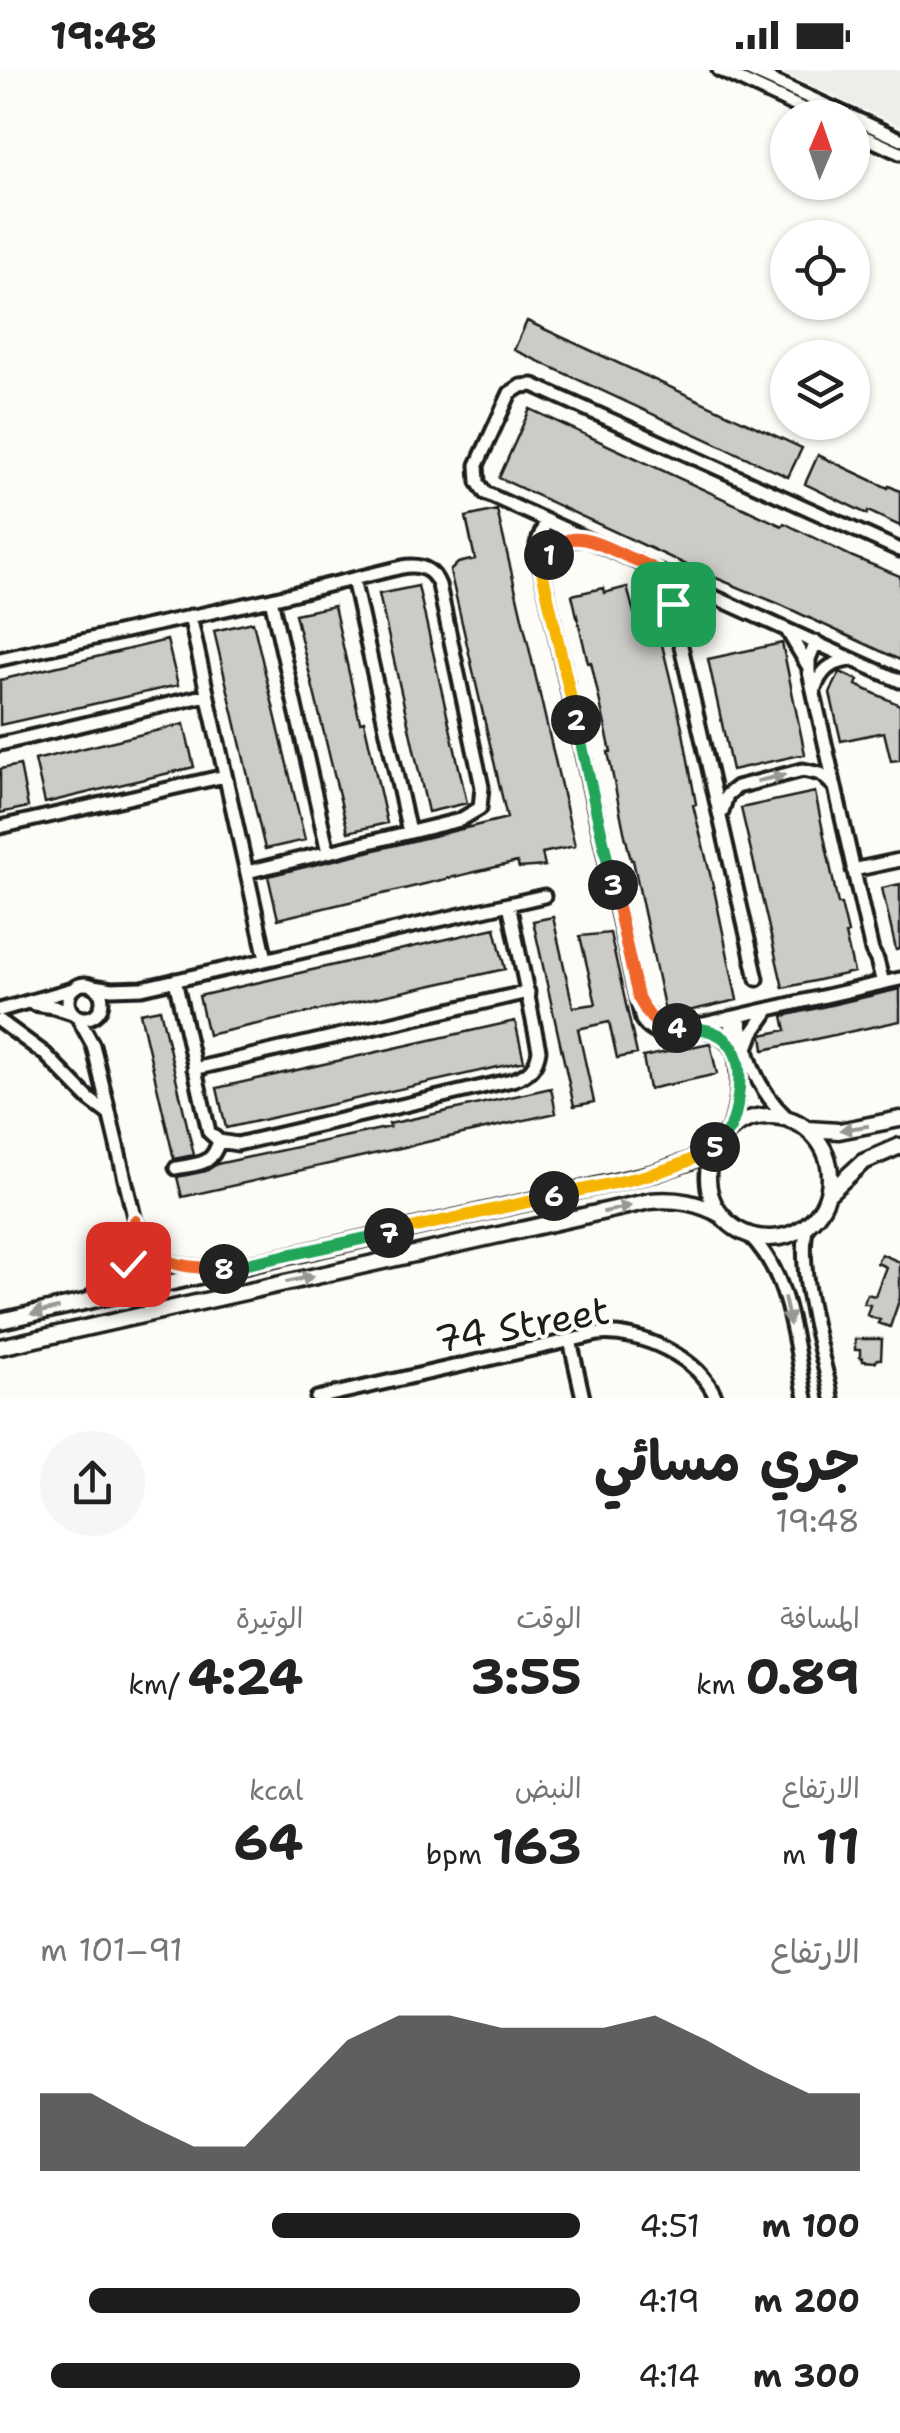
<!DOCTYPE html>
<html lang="ar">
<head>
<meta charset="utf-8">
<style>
  body { margin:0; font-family:"Shantell Sans","Playpen Sans Arabic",sans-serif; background:#f6f6f6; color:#222; direction:rtl; height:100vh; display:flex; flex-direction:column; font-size:38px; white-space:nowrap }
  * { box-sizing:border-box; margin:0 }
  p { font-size:32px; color:#767676 }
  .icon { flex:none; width:55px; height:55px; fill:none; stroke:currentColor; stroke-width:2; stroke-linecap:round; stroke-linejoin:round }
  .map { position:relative; height:1328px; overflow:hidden; direction:ltr }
  .details { display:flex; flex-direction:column; background:#fff; flex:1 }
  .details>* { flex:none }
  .needle { width:65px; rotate:2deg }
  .controls { position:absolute; left:770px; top:30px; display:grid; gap:20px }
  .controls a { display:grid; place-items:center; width:100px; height:100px; border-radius:50%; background:#fff; box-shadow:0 2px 8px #0004; font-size:50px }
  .pin { position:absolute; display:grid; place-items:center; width:85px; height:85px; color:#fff; margin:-42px; border-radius:20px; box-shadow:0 5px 15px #0006 }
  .km { position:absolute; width:50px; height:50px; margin:-25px; border-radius:50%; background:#222; color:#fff; font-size:28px; line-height:50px; text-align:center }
  .round { display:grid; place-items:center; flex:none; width:105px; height:105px; border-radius:52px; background:#f6f6f6 }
  .summary { display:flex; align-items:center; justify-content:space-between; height:170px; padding:0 40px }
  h1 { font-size:55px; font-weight:700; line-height:75px }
  .metrics { display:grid; grid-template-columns:repeat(3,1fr); gap:15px; height:170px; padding:10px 40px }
  .metrics div { display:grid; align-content:center }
  .metrics b { font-size:50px; font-weight:700 }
  .metrics small { font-size:28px; font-weight:400 }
  .metrics p { font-size:28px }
  .chart { height:280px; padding:20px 40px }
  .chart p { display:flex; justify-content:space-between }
  .chart svg { width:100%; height:180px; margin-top:10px; fill:#1c1c1c; opacity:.7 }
  ul { padding:0 40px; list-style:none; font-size:32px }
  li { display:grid; grid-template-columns:160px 120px 1fr; align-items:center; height:75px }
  li i { height:25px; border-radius:12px; background:#1c1c1c }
  .status { display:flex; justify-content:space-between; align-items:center; height:70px; padding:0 50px; background:#fff; direction:ltr }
  .status svg { height:28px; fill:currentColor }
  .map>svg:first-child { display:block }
</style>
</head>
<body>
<div class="status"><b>19:48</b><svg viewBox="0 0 49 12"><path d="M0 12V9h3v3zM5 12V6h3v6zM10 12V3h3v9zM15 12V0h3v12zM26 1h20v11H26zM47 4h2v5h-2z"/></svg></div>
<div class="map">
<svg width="900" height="1328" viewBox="0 0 900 1328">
  <rect width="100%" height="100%" fill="#fdfcf7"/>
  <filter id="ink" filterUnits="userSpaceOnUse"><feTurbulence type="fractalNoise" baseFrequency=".01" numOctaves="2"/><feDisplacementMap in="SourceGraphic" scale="20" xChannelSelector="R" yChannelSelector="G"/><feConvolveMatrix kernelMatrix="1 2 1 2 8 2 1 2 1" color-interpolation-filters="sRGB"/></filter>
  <g filter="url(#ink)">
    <!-- built -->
    <path fill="#eeede9" d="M776,0H900V56Z"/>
    <!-- building -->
    <path fill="#cccbc8" stroke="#1c1c1c" stroke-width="2.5" d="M527,251L802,378L788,407L514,280Z
      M530,339L782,456L784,453L853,487L900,506V590L779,534L704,503L499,408Z
      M818,385L888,418L889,416L900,421V456L868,441L867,444L805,414Z
      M497,440L575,776L542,783L545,796L519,798L517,792L278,849L268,806L507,748L450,501L458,493L475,489L466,447Z
      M418,516L467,733L428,742L379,524Z
      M627,517L636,550L655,546L682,657L696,734L693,735L715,824L737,930L666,946L633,790H631L624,761L608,682H611L591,592L588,593L572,525L603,518L604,523Z
      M334,536L360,652L364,651L387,753L348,762L295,544Z
      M253,552L305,770L265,779L214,561Z
      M167,570L178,615L0,655V610Z
      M782,573L805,684L732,700L708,589Z
      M840,602L858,610L856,615L900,635V690L891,691L884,662L841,671L830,623Z
      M184,654L194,697L45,733L35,690Z
      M20,695L28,737L0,743V699Z
      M815,722L838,834H841L848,863L845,864L854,902L783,918L741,738Z
      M900,814V879L896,880L882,818Z
      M553,847L573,937L596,934L580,866L610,863L637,984L617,988L609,952L578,959L594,1032L574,1036L533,851Z
      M495,858L505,899L208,965L199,926Z
      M900,919V951L764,980L762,965L786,960L783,946Z
      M160,939L194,1085L174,1089L140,943Z
      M515,951L524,991L226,1058L217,1018Z
      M710,973L717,1004L649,1019L643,987Z
      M551,1018L556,1043L182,1127L177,1107L206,1101L217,1094L390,1057L389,1054Z
      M881,1184L900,1192V1228L890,1257L878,1253L880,1250L867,1245L870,1235L864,1233L867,1224L875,1226L886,1197L877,1193Z
      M855,1269H882L881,1289H877L876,1292L863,1291V1288H860V1280H855Z"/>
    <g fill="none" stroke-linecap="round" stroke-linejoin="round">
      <!-- minor casing -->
      <g stroke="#1c1c1c" stroke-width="19">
        <path id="minor" d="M719,0L822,48
          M749,0L900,69
          M852,61L900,83
          M546,451L537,474L538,484L642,950C655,969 673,966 691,957
          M900,480L533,315L521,316L510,323L477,395L478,412L485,423L900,611
          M656,500L665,514L673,536
          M543,501C550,481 557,468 580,469
          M353,509L409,762
          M680,511L675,526L673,541L757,909
          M271,529L328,782
          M190,546L266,889
          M677,553L690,537L713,526
          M788,562L808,596
          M816,572L809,589V602L872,881L877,890L883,913
          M0,589L271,529L402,497C419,494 432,498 439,515L482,717L480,738L460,750L247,802
          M814,620C821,601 829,593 850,590
          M0,674L207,625
          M722,742L727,725L737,717L803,700L821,704L834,716
          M0,757L225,706
          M853,800L900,790
          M175,910L209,1062L219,1071L237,1074L512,1010C528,1005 537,997 539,980L509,834
          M68 931a17 17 0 1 1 34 0a17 17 0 1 1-34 0Z
          M93,916L112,919L142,918L544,826
          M34,934L54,937L72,943
          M0,940L73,919
          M645,940C656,958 671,959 691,957L900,909
          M77,946L93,975L135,1151C157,1195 171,1196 217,1199
          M739,946C748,989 754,1016 787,1048
          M729,948C737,987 745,1022 729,1060
          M0,951L45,984L90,1030L110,1045
          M700,957L721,966L734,979
          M747,978L753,962L769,939
          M194,999L528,922
          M176,1098C199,1093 211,1097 219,1071
          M807,1154C796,1202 822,1280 832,1328
          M747,1163C791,1203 794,1273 806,1328
          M86,1231C120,1204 132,1201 135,1155
          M570,1270L583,1328
          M317,1328L598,1264C640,1260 699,1287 716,1328"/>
      </g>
      <!-- major casing -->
      <g stroke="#1c1c1c" stroke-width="21">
        <path id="major" d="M708 1107a61 61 0 1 1 122 0a61 61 0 1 1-122 0Z
          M807,1059L839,1061L900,1049
          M828,1124L863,1092L900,1076
          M0,1251L655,1103L690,1091L716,1077
          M0,1277L650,1131C677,1128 699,1133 723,1146"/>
      </g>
      <!-- minor -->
      <use href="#minor" stroke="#fdfcf7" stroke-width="11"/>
      <!-- major -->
      <use href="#major" stroke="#fdfcf7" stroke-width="14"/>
    </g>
    <!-- one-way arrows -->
    <defs><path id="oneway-solid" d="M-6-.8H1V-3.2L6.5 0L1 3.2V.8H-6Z" transform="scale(2.5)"/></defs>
    <g fill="#989794">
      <use href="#oneway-solid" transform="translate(771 708) rotate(-13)"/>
      <use href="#oneway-solid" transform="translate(854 1058) rotate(171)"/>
      <use href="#oneway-solid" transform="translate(617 1139) rotate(-13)"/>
      <use href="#oneway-solid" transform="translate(300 1209) rotate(-12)"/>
      <use href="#oneway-solid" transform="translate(45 1241) rotate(167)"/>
      <use href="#oneway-solid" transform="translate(787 1241) rotate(78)"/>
    </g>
  </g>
  <g fill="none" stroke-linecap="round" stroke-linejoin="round" filter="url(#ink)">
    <!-- split-1 casing -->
    <g stroke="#fff" stroke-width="20">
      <path id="split-1" d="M549,485C568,453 603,476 628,487C637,491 651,495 657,502C666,511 670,527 673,539V534"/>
    </g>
    <!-- split-2 casing -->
    <g stroke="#fff" stroke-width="20">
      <path id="split-2" d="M549,485L542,501L576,650"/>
    </g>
    <!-- split-3 casing -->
    <g stroke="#fff" stroke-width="20">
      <path id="split-3" d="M576,650L613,815"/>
    </g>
    <!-- split-4 casing -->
    <g stroke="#fff" stroke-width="20">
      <path id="split-4" d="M613,815L638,927C648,946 654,957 677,958"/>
    </g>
    <!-- split-5 casing -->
    <g stroke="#fff" stroke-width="20">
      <path id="split-5" d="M677,958C727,955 745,978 738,1027C737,1037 735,1049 730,1058C726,1065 720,1071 715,1077"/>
    </g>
    <!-- split-6 casing -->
    <g stroke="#fff" stroke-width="20">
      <path id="split-6" d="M554,1126C609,1113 667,1107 715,1077"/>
    </g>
    <!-- split-7 casing -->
    <g stroke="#fff" stroke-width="20">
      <path id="split-7" d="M389,1163L554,1126"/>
    </g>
    <!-- split-8 casing -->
    <g stroke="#fff" stroke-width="20">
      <path id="split-8" d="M224,1199L389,1163"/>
    </g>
    <!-- split-9 casing -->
    <g stroke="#fff" stroke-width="20">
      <path id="split-9" d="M128,1194L133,1177L135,1151C158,1198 175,1196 224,1199"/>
    </g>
    <!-- split-1 -->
    <use href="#split-1" stroke="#f0652b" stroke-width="12"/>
    <!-- split-2 -->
    <use href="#split-2" stroke="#f5b400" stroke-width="12"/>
    <!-- split-3 -->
    <use href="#split-3" stroke="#22a559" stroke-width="12"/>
    <!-- split-4 -->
    <use href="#split-4" stroke="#f0652b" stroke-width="12"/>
    <!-- split-5 -->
    <use href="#split-5" stroke="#22a559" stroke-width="12"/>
    <!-- split-6 -->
    <use href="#split-6" stroke="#f5b400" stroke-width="12"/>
    <!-- split-7 -->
    <use href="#split-7" stroke="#f5b400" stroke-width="12"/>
    <!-- split-8 -->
    <use href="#split-8" stroke="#22a559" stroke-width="12"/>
    <!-- split-9 -->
    <use href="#split-9" stroke="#f0652b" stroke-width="12"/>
  </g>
  <g text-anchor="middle" stroke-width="8" stroke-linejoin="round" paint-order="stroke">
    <!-- street labels -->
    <g font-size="38" fill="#1c1c1c" stroke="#fdfcf7">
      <text transform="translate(522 1255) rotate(-10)" y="13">74 Street</text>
    </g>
  </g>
</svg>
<div class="controls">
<a><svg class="needle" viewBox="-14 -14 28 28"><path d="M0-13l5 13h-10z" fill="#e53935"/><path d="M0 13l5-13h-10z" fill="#767676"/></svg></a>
<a><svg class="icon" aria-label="locate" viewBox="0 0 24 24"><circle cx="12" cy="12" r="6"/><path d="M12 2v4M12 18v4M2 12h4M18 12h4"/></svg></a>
<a><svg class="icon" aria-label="layers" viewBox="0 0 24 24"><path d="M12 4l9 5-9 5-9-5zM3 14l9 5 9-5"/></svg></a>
</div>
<div class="pin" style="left:673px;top:534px;background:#1e9e55"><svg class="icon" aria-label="arrive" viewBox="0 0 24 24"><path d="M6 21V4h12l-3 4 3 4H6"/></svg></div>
<div class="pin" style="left:128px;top:1194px;background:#d93025"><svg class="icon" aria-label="check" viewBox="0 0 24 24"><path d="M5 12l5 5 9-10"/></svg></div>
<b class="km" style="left:549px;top:485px">1</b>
<b class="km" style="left:576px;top:650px">2</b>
<b class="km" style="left:613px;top:815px">3</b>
<b class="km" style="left:677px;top:958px">4</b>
<b class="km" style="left:715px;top:1077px">5</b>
<b class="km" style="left:554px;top:1126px">6</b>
<b class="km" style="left:389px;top:1163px">7</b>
<b class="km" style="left:224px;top:1199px">8</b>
</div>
<section class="details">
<div class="summary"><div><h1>جري مسائي</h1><p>19:48</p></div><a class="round"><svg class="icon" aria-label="share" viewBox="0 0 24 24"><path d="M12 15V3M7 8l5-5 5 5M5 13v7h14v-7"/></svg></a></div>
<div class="metrics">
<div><p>المسافة</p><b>0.89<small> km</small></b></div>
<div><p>الوقت</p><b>3:55</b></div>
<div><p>الوتيرة</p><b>4:24<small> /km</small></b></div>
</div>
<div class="metrics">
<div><p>الارتفاع</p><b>11<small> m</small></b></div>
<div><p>النبض</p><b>163<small> bpm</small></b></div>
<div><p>kcal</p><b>64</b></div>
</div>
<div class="chart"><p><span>الارتفاع</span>91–101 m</p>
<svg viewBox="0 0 160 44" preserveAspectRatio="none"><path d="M0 44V25L10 25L20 32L30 38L40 38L50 25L60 12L70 6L80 6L90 9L100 9L110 9L120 6L130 12L140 19L150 25L160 25V44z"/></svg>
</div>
<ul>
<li><b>100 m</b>4:51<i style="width:57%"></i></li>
<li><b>200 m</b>4:19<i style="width:91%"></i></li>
<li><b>300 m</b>4:14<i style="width:98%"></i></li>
</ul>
</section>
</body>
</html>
